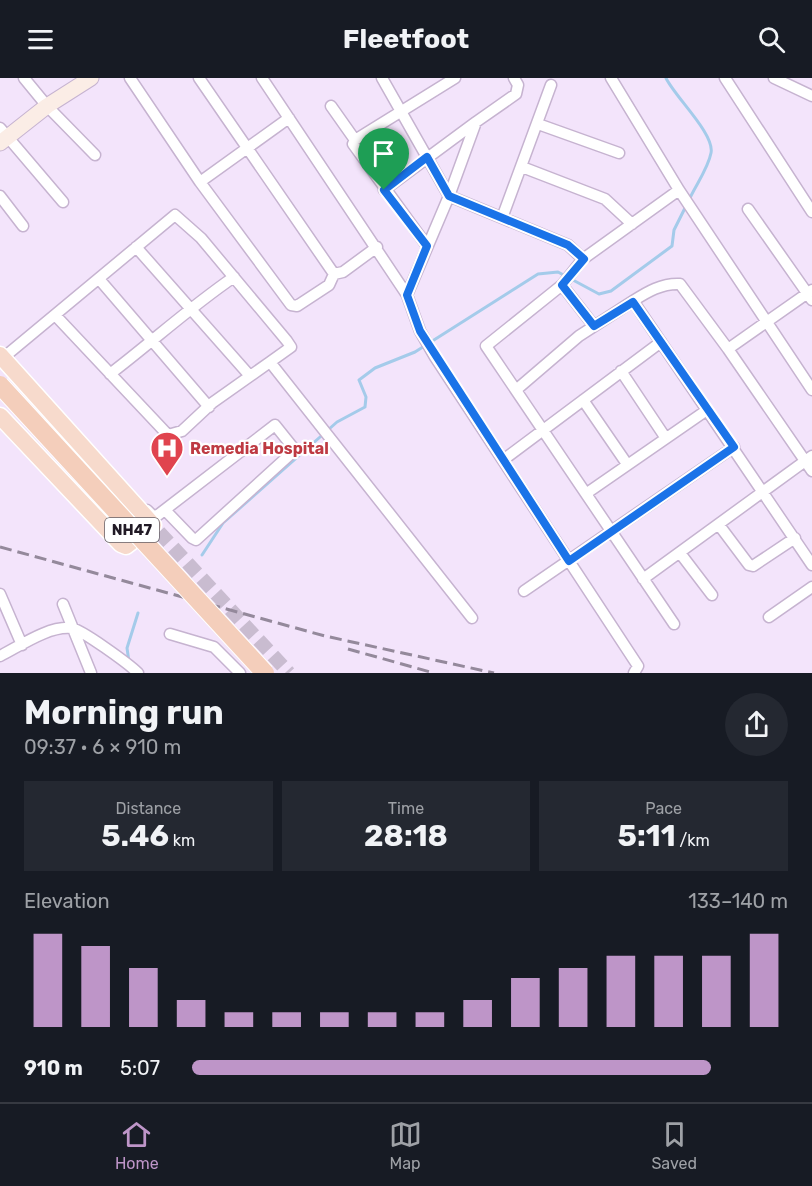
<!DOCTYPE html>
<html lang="en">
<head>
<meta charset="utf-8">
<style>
  body { margin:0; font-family:Rubik,sans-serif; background:#242831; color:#f1f3f6; height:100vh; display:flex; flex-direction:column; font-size:22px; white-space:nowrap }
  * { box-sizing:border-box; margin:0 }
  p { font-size:20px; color:#9ea1a6 }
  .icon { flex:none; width:33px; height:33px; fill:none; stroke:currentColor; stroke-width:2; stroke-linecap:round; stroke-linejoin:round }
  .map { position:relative; height:595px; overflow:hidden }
  .details { display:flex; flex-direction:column; background:#171b24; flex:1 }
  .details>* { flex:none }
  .pin { position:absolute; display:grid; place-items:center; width:51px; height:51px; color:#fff; margin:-62px -26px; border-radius:50% 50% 50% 0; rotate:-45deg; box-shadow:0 0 6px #0007 }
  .pin .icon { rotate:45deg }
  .round { display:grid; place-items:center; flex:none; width:63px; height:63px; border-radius:32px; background:#242831 }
  .headline { display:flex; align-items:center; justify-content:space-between; height:102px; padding:0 24px }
  h1 { font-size:33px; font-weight:700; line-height:45px }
  .metrics { display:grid; grid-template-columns:repeat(3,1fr); gap:9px; height:102px; padding:6px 24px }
  .metrics div { display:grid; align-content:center; border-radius:0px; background:#242831; text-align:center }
  .metrics b { font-size:30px; font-weight:700 }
  .metrics small { font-size:16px; font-weight:400 }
  .metrics p { font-size:16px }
  .chart { height:168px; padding:12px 24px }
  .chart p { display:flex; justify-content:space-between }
  .chart svg { width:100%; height:108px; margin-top:6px; stroke:#be95c8; stroke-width:6 }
  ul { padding:0 24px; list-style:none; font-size:20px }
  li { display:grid; grid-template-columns:96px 72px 1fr; align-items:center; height:45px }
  li i { height:15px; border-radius:8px; background:#be95c8 }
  header { display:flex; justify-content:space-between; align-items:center; height:78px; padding:0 24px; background:#171b24; font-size:27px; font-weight:700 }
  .menu { display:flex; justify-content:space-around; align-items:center; height:84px; border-top:2px solid #363941; background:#171b24; font-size:16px; color:#9ea1a6 }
  .menu a { display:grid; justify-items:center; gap:3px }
  .menu .selected { color:#be95c8 }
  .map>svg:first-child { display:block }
</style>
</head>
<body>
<header><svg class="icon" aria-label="menu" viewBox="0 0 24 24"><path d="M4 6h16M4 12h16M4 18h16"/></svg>Fleetfoot<svg class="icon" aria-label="search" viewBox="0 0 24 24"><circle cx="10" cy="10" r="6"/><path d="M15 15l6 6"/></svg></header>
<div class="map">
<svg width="812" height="595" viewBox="0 0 812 595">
  <rect width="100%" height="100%" fill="#f3e4fb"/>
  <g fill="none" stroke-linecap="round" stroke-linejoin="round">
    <!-- stream -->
    <path stroke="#a4cbea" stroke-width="3" d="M666,0C675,19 715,56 711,75C708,91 695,108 689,122
      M202,477L223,445L337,344L365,329L366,319L359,302L375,290L415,274L538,196L558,194L599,216L611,213L672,168L674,152L686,128
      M129,584L127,570L138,535"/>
    <!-- tertiary-tunnel -->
    <path stroke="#c9bcd0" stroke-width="14" stroke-dasharray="14 7" stroke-linecap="butt" d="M159,454L289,595"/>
    <!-- minor casing -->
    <g stroke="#c6b3d0" stroke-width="13">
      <path id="minor" d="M24,0L47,28L95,77
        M130,0L200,104L291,227L297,228L329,207L334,196
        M199,0L334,196L343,194L377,169
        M262,0L407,217L420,253L435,279L638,588L634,595
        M382,0L449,118L476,44L516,16L518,7L514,0
        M611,0L679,112L812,312
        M725,0L812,134
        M774,0L812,18
        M331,28L355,62
        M538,46L619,75
        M0,50L63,124
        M522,89L605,121L632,146
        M200,104L289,40
        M384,112L476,44
        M0,118L23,148
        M748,131L812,222
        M502,140L551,7
        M427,168L353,66L355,62L455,0
        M136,169L250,298
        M99,201L209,329
        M562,207L594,248
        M407,217L449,118L568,167L583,181
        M55,237L168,357L182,353L212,325L270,284
        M728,271L812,212
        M3,280L175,137L201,160L287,263L291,269L270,284L472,540
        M621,293L665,359
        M110,296C152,264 190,229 234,199
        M516,312L579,258L633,223
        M583,322L627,386
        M503,382L661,264
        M812,393L728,271L680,206C662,205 647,214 633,223L812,487
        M587,415L707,332
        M147,432L153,438L158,437L275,347L295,372L196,462L192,460L165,432
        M719,447L749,487L753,488L795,460
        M680,475L712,517
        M643,501L812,378
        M524,513L734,369
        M0,516L22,567
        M63,526L91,595
        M769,539L812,509
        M674,546L486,268L562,207L583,181L679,112
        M170,556L214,569L240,595
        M0,578C20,568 48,548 71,550C81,551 129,586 138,595"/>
    </g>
    <!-- secondary casing -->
    <g stroke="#c6b3d0" stroke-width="17">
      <path id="secondary" d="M0,65L47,28L91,0"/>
    </g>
    <!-- primary casing -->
    <g stroke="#fff" stroke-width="19">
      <path id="primary" d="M0,277L153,447L126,468L121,466L0,338"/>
    </g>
    <!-- minor -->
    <use href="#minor" stroke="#fff" stroke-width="10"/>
    <!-- secondary -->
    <use href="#secondary" stroke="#fbede6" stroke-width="15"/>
    <!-- primary -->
    <use href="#primary" stroke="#f7dacc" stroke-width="16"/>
    <!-- rail -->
    <path stroke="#94899b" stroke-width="3" stroke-dasharray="12 6" stroke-linecap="butt" d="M0,469L325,558L494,595
      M348,571L434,595"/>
    <!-- trunk-bridge casing -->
    <g stroke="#fff" stroke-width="20" stroke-linecap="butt">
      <path id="trunk-bridge" d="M0,307L265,595"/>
    </g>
    <!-- trunk-bridge -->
    <use href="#trunk-bridge" stroke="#f4cebb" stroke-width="18"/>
  </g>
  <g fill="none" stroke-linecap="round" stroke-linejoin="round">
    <!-- route casing -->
    <g stroke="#fff" stroke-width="12">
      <path id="route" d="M427,79L449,118L568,167L584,181L562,207L594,248L633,224L734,369L569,483L420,253L407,217L427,168L384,112Z"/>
    </g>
    <!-- route -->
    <use href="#route" stroke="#1a73e8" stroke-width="8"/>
  </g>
  <!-- icons -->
  <defs>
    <g id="hospital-pin" transform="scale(1.725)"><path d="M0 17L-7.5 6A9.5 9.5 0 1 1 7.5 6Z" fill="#e0444e" stroke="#fff"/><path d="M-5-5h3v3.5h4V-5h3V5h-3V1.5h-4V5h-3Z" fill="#fff"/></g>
  </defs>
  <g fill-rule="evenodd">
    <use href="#hospital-pin" x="167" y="370"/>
  </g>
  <g text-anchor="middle" stroke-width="4.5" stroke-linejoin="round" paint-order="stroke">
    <!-- shield labels -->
    <rect fill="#fff" stroke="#645f66" stroke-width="1.5" x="105" y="440" width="54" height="24" rx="4.5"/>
    <g font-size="15" font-weight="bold" fill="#211a25">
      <text x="132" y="457">NH47</text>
    </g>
    <!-- health labels -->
    <g font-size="16" font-weight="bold" fill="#be3a42" stroke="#fff" text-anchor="start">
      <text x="190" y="376">Remedia Hospital</text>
    </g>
  </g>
</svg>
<div class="pin" style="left:384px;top:112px;background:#1e9e55"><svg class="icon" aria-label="arrive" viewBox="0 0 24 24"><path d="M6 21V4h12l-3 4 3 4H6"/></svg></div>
</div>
<section class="details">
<div class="headline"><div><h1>Morning run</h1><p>09:37 · 6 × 910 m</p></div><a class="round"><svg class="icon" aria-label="share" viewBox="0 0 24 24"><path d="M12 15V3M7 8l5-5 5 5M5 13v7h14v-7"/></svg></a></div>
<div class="metrics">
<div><p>Distance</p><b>5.46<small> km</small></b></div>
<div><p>Time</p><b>28:18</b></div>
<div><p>Pace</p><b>5:11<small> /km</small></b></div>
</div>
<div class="chart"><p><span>Elevation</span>133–140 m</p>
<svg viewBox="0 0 160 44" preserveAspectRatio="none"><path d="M5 44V6M15 44V11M25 44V20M35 44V33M45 44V38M55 44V38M65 44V38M75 44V38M85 44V38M95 44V33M105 44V24M115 44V20M125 44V15M135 44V15M145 44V15M155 44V6"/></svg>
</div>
<ul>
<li><b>910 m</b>5:07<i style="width:87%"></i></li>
</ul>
</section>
<nav class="menu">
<a class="selected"><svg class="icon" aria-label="home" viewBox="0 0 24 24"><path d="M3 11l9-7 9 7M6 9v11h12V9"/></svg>Home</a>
<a><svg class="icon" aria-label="map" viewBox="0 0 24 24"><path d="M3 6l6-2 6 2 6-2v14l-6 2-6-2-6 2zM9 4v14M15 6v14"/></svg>Map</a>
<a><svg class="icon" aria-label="saved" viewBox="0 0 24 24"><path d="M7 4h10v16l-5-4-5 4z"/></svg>Saved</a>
</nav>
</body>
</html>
